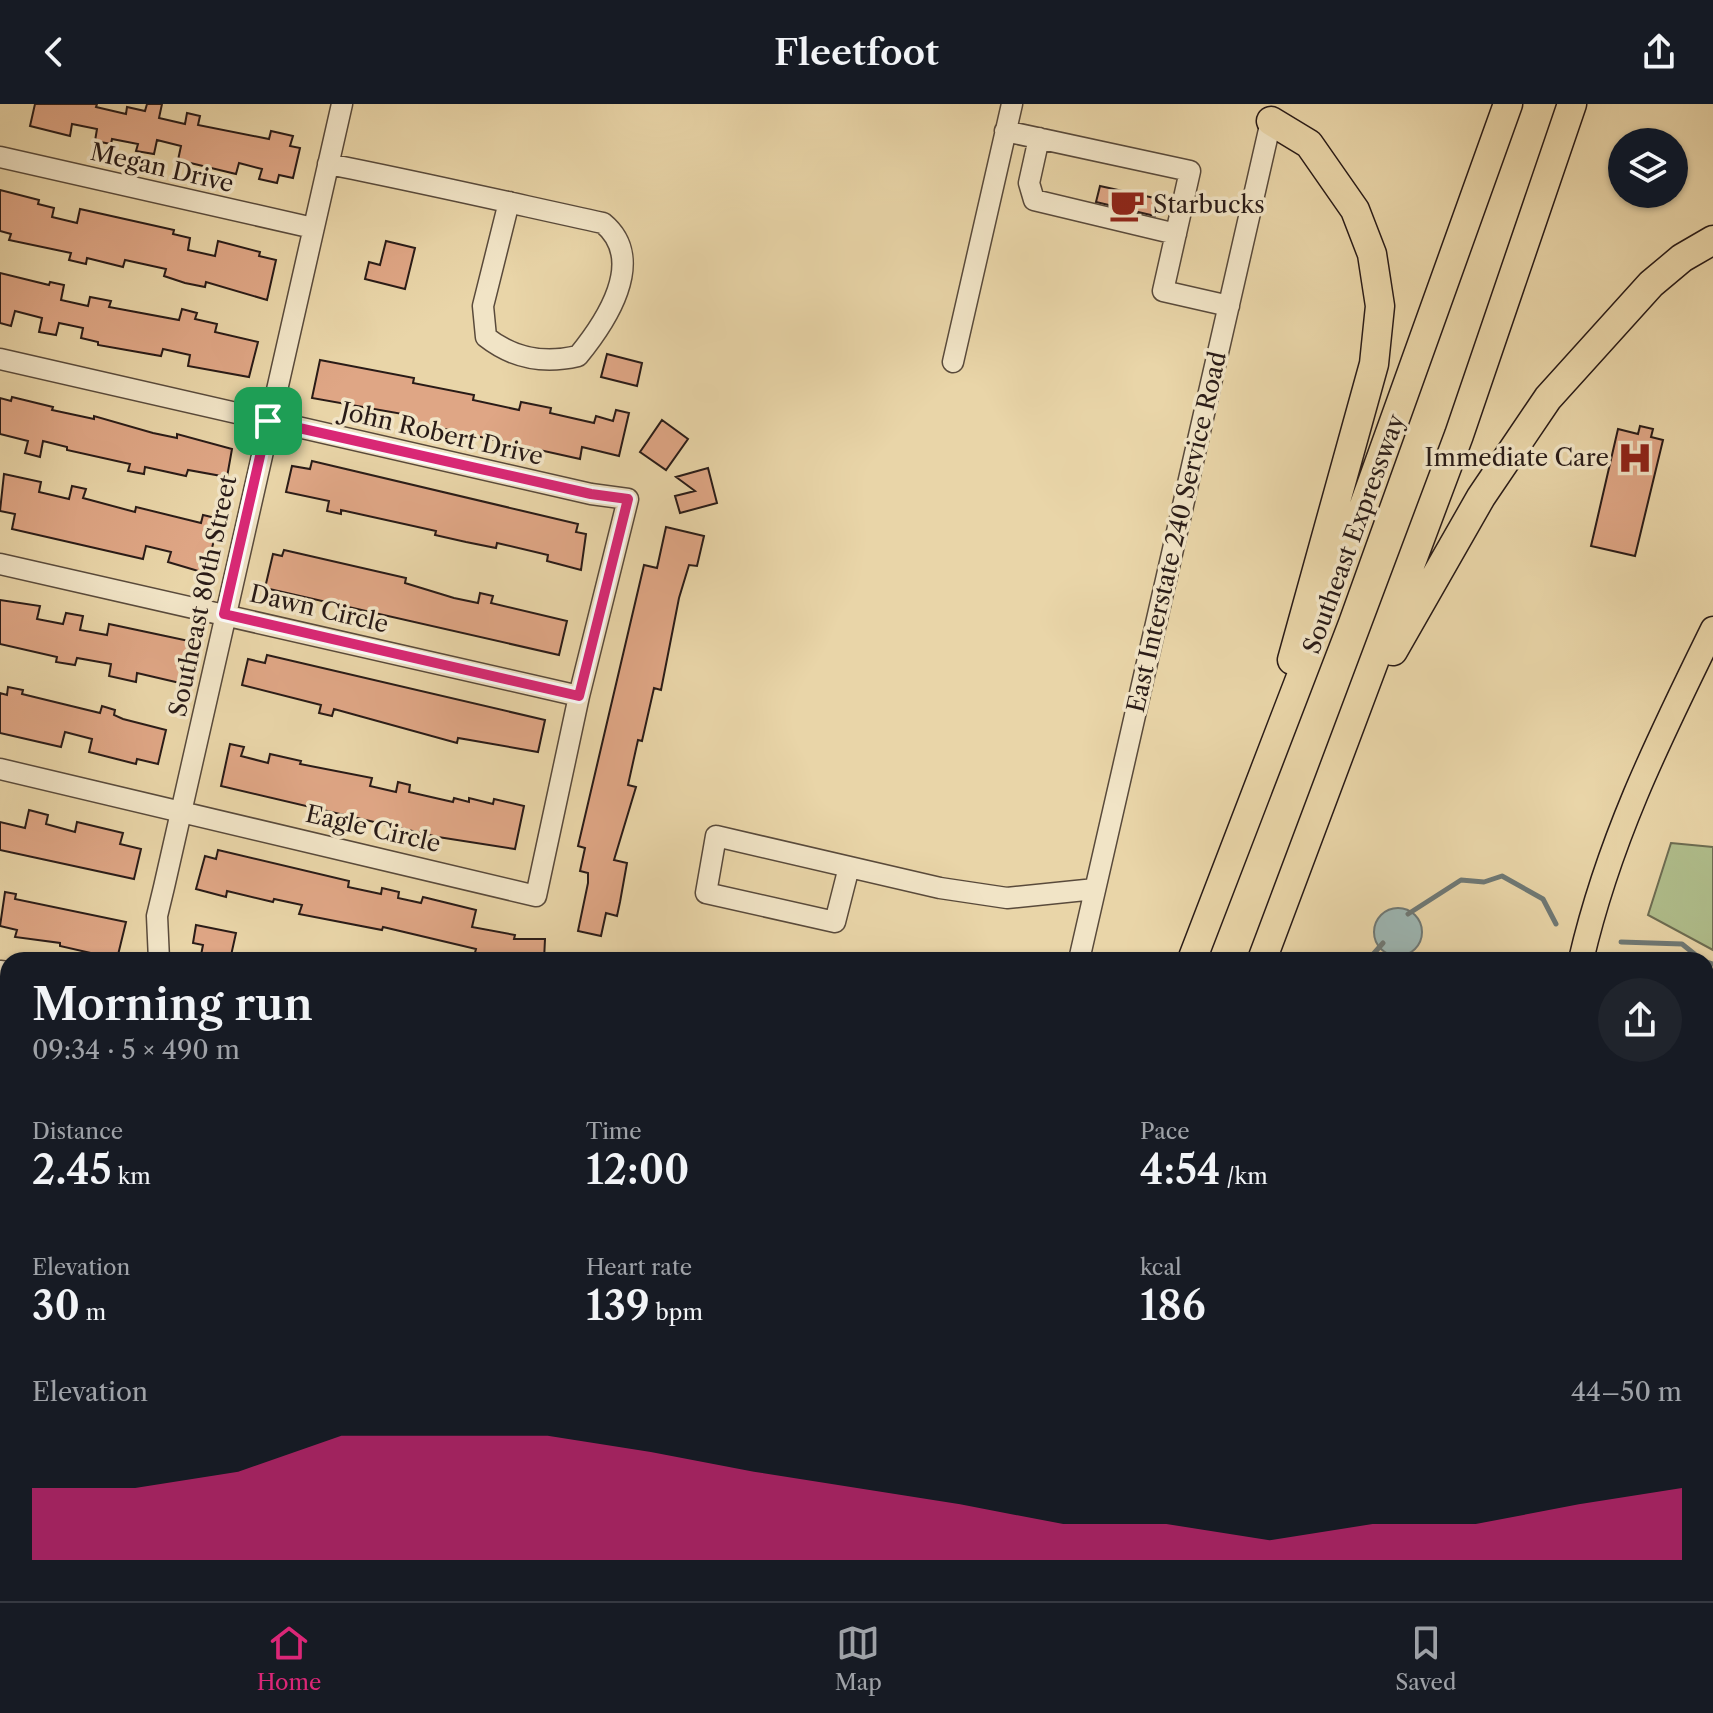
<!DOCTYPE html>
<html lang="en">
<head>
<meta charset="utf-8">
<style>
  body { margin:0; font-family:"Libre Caslon Text",serif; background:#20242c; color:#f1f3f6; height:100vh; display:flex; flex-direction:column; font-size:30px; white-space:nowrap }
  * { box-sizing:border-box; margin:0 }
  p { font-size:26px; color:#9ea1a6 }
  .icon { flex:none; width:44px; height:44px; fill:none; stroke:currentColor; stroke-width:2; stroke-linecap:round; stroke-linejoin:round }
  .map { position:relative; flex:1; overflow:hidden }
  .panel { position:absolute; left:0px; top:848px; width:1714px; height:650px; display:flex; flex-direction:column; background:#171b24; border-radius:24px 24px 0 0; box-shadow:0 2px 6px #0004 }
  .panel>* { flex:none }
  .controls { position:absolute; left:1608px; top:24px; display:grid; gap:16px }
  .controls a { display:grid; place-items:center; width:80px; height:80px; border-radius:50%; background:#171b24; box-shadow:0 2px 6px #0004; font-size:40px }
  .pin { position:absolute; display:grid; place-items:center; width:68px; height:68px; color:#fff; margin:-34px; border-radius:16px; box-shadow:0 4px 12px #0006 }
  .round { display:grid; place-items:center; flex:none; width:84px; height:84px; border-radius:42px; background:#20242c }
  .headline { display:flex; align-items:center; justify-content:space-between; height:136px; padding:0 32px }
  h1 { font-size:44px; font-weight:600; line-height:60px }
  .figures { display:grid; grid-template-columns:repeat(3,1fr); gap:12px; height:136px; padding:8px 32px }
  .figures div { display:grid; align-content:center }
  .figures b { font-size:40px; font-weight:600 }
  .figures small { font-size:22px; font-weight:400 }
  .figures p { font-size:22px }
  .chart { height:224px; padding:16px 32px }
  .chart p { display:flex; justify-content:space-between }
  .chart svg { width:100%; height:144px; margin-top:8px; fill:#db2777; opacity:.7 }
  header { display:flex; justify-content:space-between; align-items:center; height:104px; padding:0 32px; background:#171b24; font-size:36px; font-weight:600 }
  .tab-bar { display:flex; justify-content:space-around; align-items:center; height:112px; border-top:2px solid #363941; background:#171b24; font-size:22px; color:#9ea1a6 }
  .tab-bar a { display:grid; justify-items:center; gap:4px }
  .tab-bar .selected { color:#db2777 }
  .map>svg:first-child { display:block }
</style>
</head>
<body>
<header><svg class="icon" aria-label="back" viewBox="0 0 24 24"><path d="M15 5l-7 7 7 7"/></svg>Fleetfoot<svg class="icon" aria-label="share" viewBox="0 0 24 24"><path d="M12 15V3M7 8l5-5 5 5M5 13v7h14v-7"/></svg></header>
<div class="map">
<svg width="1713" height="1497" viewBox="0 0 1713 1497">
  <rect width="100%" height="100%" fill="#e9d5a8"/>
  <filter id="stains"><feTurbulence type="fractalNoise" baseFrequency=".0025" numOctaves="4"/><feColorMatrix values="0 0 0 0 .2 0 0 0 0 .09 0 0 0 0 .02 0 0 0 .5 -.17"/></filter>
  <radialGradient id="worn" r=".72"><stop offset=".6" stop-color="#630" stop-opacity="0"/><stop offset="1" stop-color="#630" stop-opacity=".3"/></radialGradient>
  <!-- green -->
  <path fill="#b0be8c" stroke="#6c6c52" stroke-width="2" d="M1671,739L1713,743V846L1648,811Z
    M1706,872L1713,877V985L1706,981Z"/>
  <!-- water -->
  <path fill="#9cb6b3" stroke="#6e7875" stroke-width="2" d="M1374 828a24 24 0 1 1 48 0a24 24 0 1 1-48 0Z
    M7,914H8V1002L0,1001V918Z"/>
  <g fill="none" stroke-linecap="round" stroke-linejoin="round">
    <!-- stream -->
    <path stroke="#6e7875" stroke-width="5" d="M1408,810L1461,776L1484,778L1502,772L1543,795L1556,820
      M1621,838L1682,840L1702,856
      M1046,856L1051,853
      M1368,856L1383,839
      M1706,858L1713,860"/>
  </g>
  <!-- building -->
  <path fill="#dfa685" stroke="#291b17" stroke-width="2" d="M35,0H97L96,3L126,10L127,3L145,7L147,0H162L159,14L185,20L187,9L200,12L198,21L269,35L271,27L293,32L290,42L300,44L293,74L279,71L277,79L259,75L262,65L239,59L236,70L178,56L181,42L157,36L154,50L136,47L138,40L112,35L111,40L95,37L97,25L72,20L70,32L30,22Z
    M1100,82L1159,95L1155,112L1096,98Z
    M0,86L39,96L38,100L54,104L52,113L77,119L80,105L174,126L173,130L190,134L188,146L215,152L218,137L260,148L259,152L276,156L267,196L206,178L205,183L185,179L164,172L166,165L125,156L123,163L87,154L86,160L69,156L71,149L9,136L11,130L0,127Z
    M386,137L415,144L405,185L365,175L369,158L380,161Z
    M0,169L49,181L50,178L64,181L61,196L88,202L90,193L111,197L109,203L179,216L182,205L197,209L195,215L217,220L215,228L258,238L249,273L188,262L190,251L163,245L161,252L98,241V238L81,234L83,224L59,219L56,231L39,228L42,214L15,207L11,222L0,219Z
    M607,250L642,259L637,282L601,273Z
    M320,256L414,274L413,279L474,291L473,296L519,306L521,298L551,304L550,309L594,319L596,312L613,317L616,306L629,309L619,352L582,343L580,355L413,318L414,312L312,294Z
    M12,293L53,303L52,306L94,315V312L153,329L177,334V330L232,345L227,373L188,366L186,372L145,363L144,370L128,367L130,360L67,346V343L43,337L40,353L25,349L28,337L0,330V294L11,297Z
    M662,316L688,335L666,366L640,348Z
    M1640,322L1653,325L1651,333L1663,336L1635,452L1591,442L1618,325L1638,330Z
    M312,357L578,420L576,428L586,430L581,466L547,457L548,451L497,439L496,444L466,438L435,431L436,427L341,406V410L327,407L329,397L286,388L292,362L310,365Z
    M708,364L717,399L680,409L675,392L695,387L676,373Z
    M4,370L41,378L39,388L69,395L72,382L86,385L83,394L135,408L136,403L201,419L203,411L220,415L205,469L168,458L171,448L146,442L143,455L12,425L15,410L0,407Z
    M666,423L704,432L697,462L689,461L679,494L661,586L654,584L642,637L638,636L628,681L636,683L614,756L627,759L620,798L617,812L606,809L601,832L578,827L588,779V769L580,767L585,744L578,742L644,461L657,464Z
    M284,446L406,474L405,479L454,494L478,499L480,489L493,492L491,499L567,517L559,551L265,484L273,450L282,452Z
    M0,496L40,502L37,515L63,520L66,509L83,512L80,526L107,531L109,520L189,537L180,579L137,569L136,578L109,572L111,560L77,554L75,561L56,558L57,553L0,540Z
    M267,551L545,616L538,648L458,634L457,639L334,605L332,612L319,609L321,601L242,581L248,555L265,559Z
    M8,583L23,586L22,590L100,609L102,602L115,606L114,611L123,615L166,626L158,660L137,655L136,660L89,648L92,635L65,628L61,643L0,629V589L7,591Z
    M230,640L244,643L241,652L268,659L270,650L301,657L300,660L372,674L370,682L396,688L398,678L410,681L409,688L453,698L454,694L469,698V694L493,700L494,695L524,702L515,745L438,733L221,682Z
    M29,706L48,711L46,720L75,728L77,718L123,729L120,740L141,745L134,775L0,746V718L25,724Z
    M218,746L349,777L348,783L381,790L382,784L399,788L398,794L421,799L423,793L476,806L472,823L515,831L514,835H545L544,856H473L476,845L383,823L382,826L299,810L302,801L274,795L273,798L227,787L226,793L196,785L205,752L216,755Z
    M5,788L16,790L15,795L126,818L117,855L60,842V839L15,833L17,826L0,822Z
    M196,821L236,829L230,856H200L203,841L193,839Z"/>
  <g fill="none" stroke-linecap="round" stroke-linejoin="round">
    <!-- minor casing -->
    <g stroke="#594a3b" stroke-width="23">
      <path id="minor" d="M1005,27L1190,67L1163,187L1229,202
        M1039,34L1029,79L1034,96L1176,130
        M0,53L313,124
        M328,60C420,78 511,99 603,119C648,156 605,219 578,252C544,260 514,255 486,233L483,202L509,98
        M0,255L591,390L628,395L579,592L536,792L0,665
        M953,258L1012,0
        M0,460L579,592
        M849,763L835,818L706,789L716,732L940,784L1007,794L1095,785
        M159,856L157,812L164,783L342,0
        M1079,856L1271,17
        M0,867L8,868
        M1706,1025L1713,1026
        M1706,1071L1713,1044
        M1706,1104L1713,1112
        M1706,1142L1713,1144
        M1706,1333H1713
        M0,1336L8,1338
        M684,1490L713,1497
        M846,1497L849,1490"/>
    </g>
    <!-- major casing -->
    <g stroke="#291b17" stroke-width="27">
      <path id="major" d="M1581,856C1609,735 1659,635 1713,525
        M1436,1497L1437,1490"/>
    </g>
    <!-- highway casing -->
    <g stroke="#291b17" stroke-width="31">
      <path id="highway" d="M1271,17L1309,40L1355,106L1372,150L1380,202L1374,260L1292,556
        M1393,547L1481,393L1548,294L1651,180L1682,154L1713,136
        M1192,856L1325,510L1508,0
        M1262,856L1459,331L1572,0
        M924,1497L927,1490
        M999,1497L1002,1490"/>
    </g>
    <!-- minor -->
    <use href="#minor" stroke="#f1e4c6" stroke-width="20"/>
    <!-- major -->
    <use href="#major" stroke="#e9d5a8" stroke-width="24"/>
    <!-- highway -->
    <use href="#highway" stroke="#e9d5a8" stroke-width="28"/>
  </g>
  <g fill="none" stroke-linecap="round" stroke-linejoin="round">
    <!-- route casing -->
    <g stroke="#fff" stroke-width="16">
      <path id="route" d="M268,317L591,390L628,395L579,592L224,510Z"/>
    </g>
    <!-- route -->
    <use href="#route" stroke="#db2777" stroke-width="10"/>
  </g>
  <!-- icons -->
  <defs>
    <g id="cafe-bare" transform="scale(2.76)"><path d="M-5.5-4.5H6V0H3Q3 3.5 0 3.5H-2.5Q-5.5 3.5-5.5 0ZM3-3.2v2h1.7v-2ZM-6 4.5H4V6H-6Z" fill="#8f2418" stroke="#f1e4c6" stroke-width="2.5" paint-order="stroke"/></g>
    <g id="hospital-bare" transform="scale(2.76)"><path d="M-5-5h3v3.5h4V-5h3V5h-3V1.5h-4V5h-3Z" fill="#8f2418" stroke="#f1e4c6" stroke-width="2.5" paint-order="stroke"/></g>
  </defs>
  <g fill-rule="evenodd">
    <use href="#cafe-bare" x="1127" y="101"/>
    <use href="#hospital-bare" x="1635" y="354"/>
  </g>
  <g text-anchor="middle" stroke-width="7" stroke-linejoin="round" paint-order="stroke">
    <!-- street labels -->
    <g font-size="24" fill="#291b17" stroke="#f1e4c6">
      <text transform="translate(162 64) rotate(13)" y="8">Megan Drive</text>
      <text transform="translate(442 330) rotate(13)" y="8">John Robert Drive</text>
      <text transform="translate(1177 428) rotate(-77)" y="8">East Interstate 240 Service Road</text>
      <text transform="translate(1354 430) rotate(-70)" y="8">Southeast Expressway</text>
      <text transform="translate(203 492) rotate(-78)" y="8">Southeast 80th Street</text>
      <text transform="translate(319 505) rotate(13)" y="8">Dawn Circle</text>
      <text transform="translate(373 725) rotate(13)" y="8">Eagle Circle</text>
    </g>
    <!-- poi labels -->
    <g font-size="24" fill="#291b17" stroke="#f1e4c6" text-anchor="start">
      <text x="1153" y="109">Starbucks</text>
      <text x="1609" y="362" text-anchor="end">Immediate Care</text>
    </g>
  </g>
  <rect width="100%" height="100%" filter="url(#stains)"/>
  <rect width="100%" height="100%" fill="url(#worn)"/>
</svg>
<div class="controls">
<a><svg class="icon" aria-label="layers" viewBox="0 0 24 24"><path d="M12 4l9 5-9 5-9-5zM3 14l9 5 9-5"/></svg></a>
</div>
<div class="pin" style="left:268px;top:317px;background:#1e9e55"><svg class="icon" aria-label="arrive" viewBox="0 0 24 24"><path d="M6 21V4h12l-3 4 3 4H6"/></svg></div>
<section class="panel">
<div class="headline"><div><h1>Morning run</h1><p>09:34 · 5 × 490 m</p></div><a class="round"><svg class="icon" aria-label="share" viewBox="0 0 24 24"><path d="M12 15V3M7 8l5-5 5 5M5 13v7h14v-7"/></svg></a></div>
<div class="figures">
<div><p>Distance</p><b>2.45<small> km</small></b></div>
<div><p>Time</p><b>12:00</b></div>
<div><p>Pace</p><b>4:54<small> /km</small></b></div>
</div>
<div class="figures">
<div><p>Elevation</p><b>30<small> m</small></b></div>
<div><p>Heart rate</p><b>139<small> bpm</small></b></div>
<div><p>kcal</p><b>186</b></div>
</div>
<div class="chart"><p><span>Elevation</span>44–50 m</p>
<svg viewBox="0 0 160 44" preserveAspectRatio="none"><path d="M0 44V22L10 22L20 17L30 6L40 6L50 6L60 11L70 17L80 22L90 27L100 33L110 33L120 38L130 33L140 33L150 27L160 22V44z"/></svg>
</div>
</section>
</div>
<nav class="tab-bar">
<a class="selected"><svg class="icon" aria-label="home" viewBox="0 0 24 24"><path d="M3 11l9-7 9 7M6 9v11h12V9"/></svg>Home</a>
<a><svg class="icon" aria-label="map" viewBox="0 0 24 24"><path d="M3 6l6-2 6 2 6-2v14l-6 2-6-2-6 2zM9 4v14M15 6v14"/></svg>Map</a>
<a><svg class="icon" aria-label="saved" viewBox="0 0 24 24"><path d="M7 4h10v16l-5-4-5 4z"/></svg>Saved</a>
</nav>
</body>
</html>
